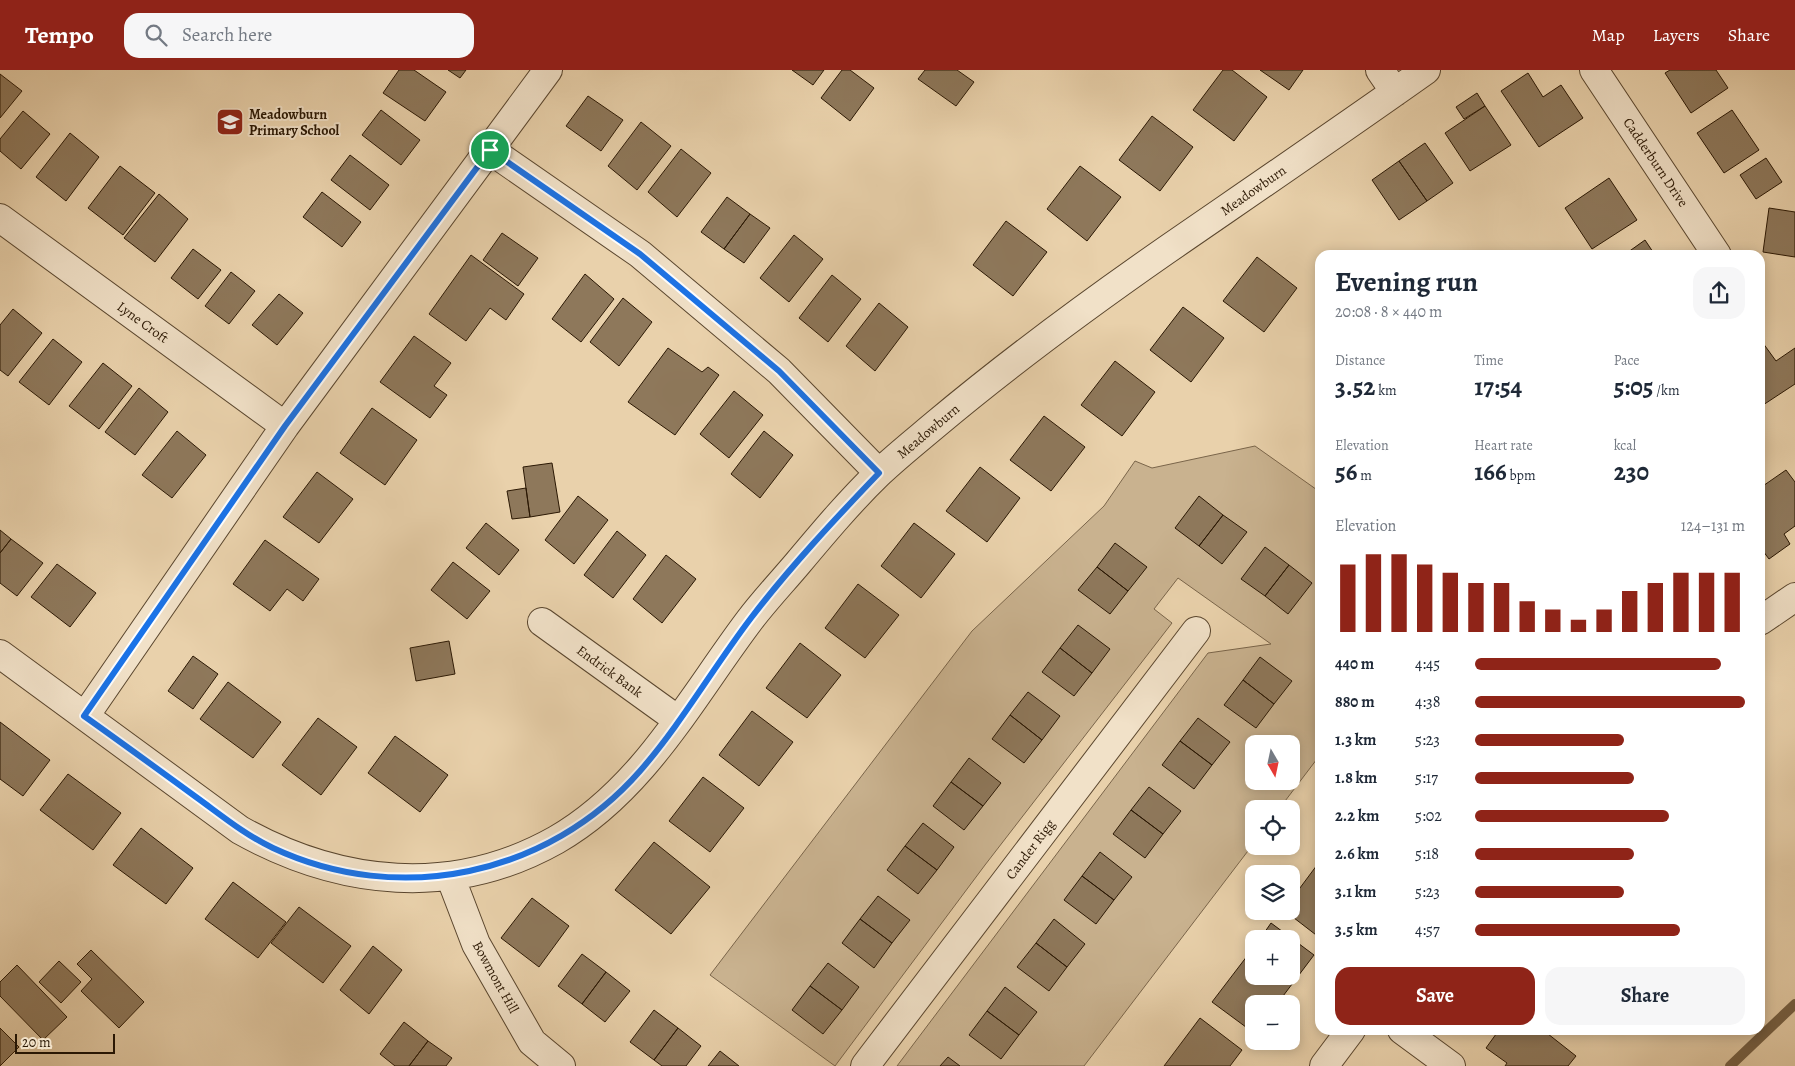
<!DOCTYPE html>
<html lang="en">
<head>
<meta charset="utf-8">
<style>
  body { margin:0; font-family:Alegreya,serif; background:#f6f6f7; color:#1f2937; height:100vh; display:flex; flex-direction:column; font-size:19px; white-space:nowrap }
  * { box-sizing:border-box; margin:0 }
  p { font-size:16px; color:#747a83 }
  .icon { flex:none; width:28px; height:28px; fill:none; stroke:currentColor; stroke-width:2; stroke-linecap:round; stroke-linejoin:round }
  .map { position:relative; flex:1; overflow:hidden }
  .sheet { position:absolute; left:1315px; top:180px; width:450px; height:785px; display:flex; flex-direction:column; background:#fff; border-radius:15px; box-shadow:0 2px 12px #0003 }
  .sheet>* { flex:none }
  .needle { width:32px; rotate:171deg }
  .buttons { position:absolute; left:1245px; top:665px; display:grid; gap:10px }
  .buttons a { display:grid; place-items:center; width:55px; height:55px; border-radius:10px; background:#fff; box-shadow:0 2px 12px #0003; font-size:25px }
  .scale { position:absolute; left:15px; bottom:12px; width:100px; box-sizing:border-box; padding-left:5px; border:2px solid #2b1804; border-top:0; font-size:14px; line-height:18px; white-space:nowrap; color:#2b1804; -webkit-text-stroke:4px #f1e1c8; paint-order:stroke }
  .pin { position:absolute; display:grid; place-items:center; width:42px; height:42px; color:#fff; margin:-21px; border:2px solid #fff; border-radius:50%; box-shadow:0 1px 5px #0007 }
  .round { display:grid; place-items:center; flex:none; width:52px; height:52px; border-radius:15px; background:#f6f6f7 }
  .overview { display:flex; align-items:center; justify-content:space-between; height:85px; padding:0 20px }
  h1 { font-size:28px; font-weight:700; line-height:38px }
  .stats { display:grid; grid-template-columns:repeat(3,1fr); gap:8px; height:85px; padding:5px 20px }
  .stats div { display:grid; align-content:center }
  .stats b { font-size:25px; font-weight:700 }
  .stats small { font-size:14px; font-weight:400 }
  .stats p { font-size:14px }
  .chart { height:140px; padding:10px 20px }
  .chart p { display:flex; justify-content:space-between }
  .chart svg { width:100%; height:90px; margin-top:5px; stroke:#8f2418; stroke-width:6 }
  .cta { display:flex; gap:10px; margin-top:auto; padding:10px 20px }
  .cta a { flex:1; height:58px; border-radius:15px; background:#8f2418; color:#fff; font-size:20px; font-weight:700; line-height:58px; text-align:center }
  .cta a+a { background:#f6f6f7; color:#1f2937 }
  ul { padding:0 20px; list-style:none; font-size:16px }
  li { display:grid; grid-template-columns:80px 60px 1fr; align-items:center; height:38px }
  li i { height:12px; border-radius:6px; background:#8f2418 }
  header { display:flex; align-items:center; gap:30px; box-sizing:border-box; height:70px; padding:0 25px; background:#8f2418; color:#fff }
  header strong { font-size:24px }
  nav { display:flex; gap:28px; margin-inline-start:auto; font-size:18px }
  .search { width:350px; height:45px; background:#f6f6f7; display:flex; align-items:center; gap:12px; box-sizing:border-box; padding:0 18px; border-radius:15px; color:#747a83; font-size:19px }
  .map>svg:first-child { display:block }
</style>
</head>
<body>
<header>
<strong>Tempo</strong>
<div class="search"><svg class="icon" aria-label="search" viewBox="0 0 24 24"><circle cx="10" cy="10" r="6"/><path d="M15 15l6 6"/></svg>Search here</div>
<nav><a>Map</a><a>Layers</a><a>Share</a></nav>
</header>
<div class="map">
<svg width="1795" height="996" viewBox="0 0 1795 996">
  <rect width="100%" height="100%" fill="#e9d1ab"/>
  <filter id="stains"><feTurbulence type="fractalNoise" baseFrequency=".004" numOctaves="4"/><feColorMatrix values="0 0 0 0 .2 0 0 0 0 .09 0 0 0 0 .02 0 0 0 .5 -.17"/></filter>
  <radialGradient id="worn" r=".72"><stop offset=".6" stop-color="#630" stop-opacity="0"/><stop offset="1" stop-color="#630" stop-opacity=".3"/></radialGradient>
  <!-- green -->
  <path fill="#c9b28f" stroke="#7a654a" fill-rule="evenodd" d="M1255,376L1320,422V685L1279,739H1254V773L1084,996H897L1208,583L1271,574L1178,508L1154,539L1172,553L985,795L835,996L710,905L972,561L1104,436L1135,391L1152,398ZM1254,674H1291V711H1254Z"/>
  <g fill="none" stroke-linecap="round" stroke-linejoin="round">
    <!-- stream -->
    <path stroke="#766146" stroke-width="10" d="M1730,996L1795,934"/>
  </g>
  <!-- building -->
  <path fill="#8e785b" stroke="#2b1804" d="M399,0H414L446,22L425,51L383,23Z
    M448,0H466L460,8Z
    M792,0H824L813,15Z
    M842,0H850L874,18L850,51L821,28Z
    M925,0H957L974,12L956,36L918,9Z
    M1223,0H1232L1267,27L1234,71L1193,40Z
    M1260,0H1303L1289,20Z
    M1670,0H1716L1728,18L1691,43L1665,3Z
    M1528,3L1543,27L1561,15L1583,48L1539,77L1501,21Z
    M0,4L22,21L0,48Z
    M1477,23L1485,36L1464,49L1456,37Z
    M588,26L623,50L601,81L566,56Z
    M1485,36L1511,75L1470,101L1445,63Z
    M381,40L420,70L401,95L362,65Z
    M1732,40L1759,80L1724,103L1697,63Z
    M23,41L50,64L21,99L0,81V69Z
    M1152,46L1193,77L1160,121L1119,90Z
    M641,52L671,76L637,120L608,96Z
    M70,63L99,87L66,131L36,107Z
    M1425,73L1453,113L1427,131L1399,91Z
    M681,79L711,103L677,147L648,122Z
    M350,85L389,115L370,140L331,110Z
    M1766,88L1782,112L1756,129L1740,105Z
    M1399,91L1427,131L1399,150L1372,110Z
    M120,96L155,123L123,165L88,138Z
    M1080,96L1121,127L1087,171L1047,139Z
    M1609,108L1637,150L1592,179L1565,138Z
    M322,122L361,152L342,177L303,147Z
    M159,124L188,149L155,192L124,168Z
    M727,127L750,144L724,179L701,162Z
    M1769,138L1795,142V187L1763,182Z
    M750,144L770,158L744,193L724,179Z
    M1006,151L1047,182L1013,226L973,195Z
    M502,163L538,188L518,216L483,190Z
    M794,165L823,189L789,232L760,208Z
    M1645,170L1655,185H1624Z
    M193,179L221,200L198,229L171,208Z
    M471,185L524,224L506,250L490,238L466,271L429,244Z
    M1257,187L1297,218L1264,262L1223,231Z
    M231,202L255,221L229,254L205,236Z
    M585,204L614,229L581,272L552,249Z
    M832,205L861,229L828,272L799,248Z
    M279,224L303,243L277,275L252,255Z
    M623,228L652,252L619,296L590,272Z
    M879,233L908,257L875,301L846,276Z
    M1183,237L1224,268L1191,312L1150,280Z
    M13,239L42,263L8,306L0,300V255Z
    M414,266L451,293L434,316L447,325L430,348L380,312Z
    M53,269L82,292L49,335L19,312Z
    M1760,269L1776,291L1795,278V314L1760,337Z
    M668,278L702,302L708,297L719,305L675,365L628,332Z
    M1115,291L1155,322L1122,366L1081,335Z
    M103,293L132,316L99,359L69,336Z
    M139,318L168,342L135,385L105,362Z
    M734,321L763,345L729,388L700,364Z
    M372,338L417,370L385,415L340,383Z
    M1044,346L1085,377L1051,421L1010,390Z
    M177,361L206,385L172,428L142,405Z
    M764,361L793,385L760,428L731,404Z
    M552,393L560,442L530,447L523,397Z
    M980,397L1020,428L987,472L946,441Z
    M1786,400L1795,412V456L1784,464L1790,474L1769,489L1760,477V418Z
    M317,402L353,429L319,473L283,447Z
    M526,418L530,447L512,449L507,421Z
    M578,426L608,450L574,494L545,470Z
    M1199,426L1223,445L1199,476L1175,458Z
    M1223,445L1247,462L1222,494L1199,476Z
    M486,453L519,480L499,505L466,478Z
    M914,453L955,484L921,528L881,496Z
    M0,460L11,469L0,483Z
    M617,461L646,485L613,528L584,505Z
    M11,469L43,493L17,526L0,513V483Z
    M265,470L319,509L303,531L287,519L270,541L233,514Z
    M1115,473L1147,497L1128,521L1097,497Z
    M1265,477L1289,495L1265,526L1241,509Z
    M666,485L696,509L662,553L633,529Z
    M453,492L490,521L467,549L431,520Z
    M57,494L96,523L70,557L31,527Z
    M1289,495L1312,513L1288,544L1265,526Z
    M1097,497L1128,521L1110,544L1078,520Z
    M858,514L899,545L865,588L825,558Z
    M1078,555L1110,579L1092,603L1060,578Z
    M449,571L455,604L416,611L410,578Z
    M800,573L841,605L807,648L766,618Z
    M1060,578L1092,603L1074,626L1042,602Z
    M193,586L218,604L193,639L168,621Z
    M1260,587L1292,611L1274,634L1243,610Z
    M1243,610L1274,634L1256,658L1224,635Z
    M228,612L281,652L253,688L200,649Z
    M1028,622L1060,646L1042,670L1010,645Z
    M752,641L793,672L759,716L719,685Z
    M1010,645L1042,670L1024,693L992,669Z
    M318,648L357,677L321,725L282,695Z
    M1198,648L1230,672L1212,695L1180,671Z
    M0,652L50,690L23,726L0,709Z
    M395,666L448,705L420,742L368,703Z
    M1180,671L1212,695L1194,719L1162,695Z
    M969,688L1001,713L983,736L951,712Z
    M68,704L121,743L93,780L40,740Z
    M703,707L744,738L710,782L669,751Z
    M951,712L983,736L964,760L933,736Z
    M1149,717L1181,741L1163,764L1131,740Z
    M1131,740L1163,764L1145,788L1113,764Z
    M923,753L954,777L937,800L905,776Z
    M141,758L193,798L166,834L113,795Z
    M654,772L710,817L671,864L615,820Z
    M905,776L937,800L918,824L887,800Z
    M1100,782L1132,807L1114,830L1082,806Z
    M1320,791V868L1285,841H1291V830Z
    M1082,806L1114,830L1096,854L1064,830Z
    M233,812L286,852L258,888L205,849Z
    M878,826L910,850L892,873L860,849Z
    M532,828L569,856L539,897L501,868Z
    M299,837L351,876L323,913L271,873Z
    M860,849L892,873L874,898L842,873Z
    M1054,849L1085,874L1067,897L1036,873Z
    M1271,853L1314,885L1277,934H1254V963L1212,932L1254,877V906H1291V869H1260Z
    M1036,873L1067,897L1049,921L1017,897Z
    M373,876L402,900L369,944L340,920Z
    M91,880L144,932L119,958L81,921L92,909L77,894Z
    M582,884L606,902L582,934L558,916Z
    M59,891L81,912L61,933L39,912Z
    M828,893L859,917L842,940L810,916Z
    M17,895L67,947L43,970L0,926V912Z
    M606,902L630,921L605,952L582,934Z
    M810,916L842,940L823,964L792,940Z
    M1005,917L1037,942L1019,965L987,941Z
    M654,940L678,958L654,990L630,972Z
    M987,941L1019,965L1001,989L969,965Z
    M1200,948L1242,980L1230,996H1164Z
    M404,952L428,971L409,996H395L380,984Z
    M0,958L19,977L0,996Z
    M678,958L701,976L686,996H662L654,990Z
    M1499,960H1543L1576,986L1568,996H1505L1507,993L1486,978Z
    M428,971L452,988L446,996H409Z
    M720,981L739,996H708Z
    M948,987L960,996H940Z"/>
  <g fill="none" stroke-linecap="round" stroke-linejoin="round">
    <!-- minor casing -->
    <g stroke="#5a462e" stroke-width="30">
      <path id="minor" d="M1380,0L1395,22
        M1594,0L1717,185
        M490,80L640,184L779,301L879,403
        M0,148L285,356
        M1760,551L1795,527
        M542,552L678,650
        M0,584L240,760C340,816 453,828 556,770C643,720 691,628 749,551C764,531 782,512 798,493C824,462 850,431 879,403C897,386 917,370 936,354C1010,292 1086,236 1165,181C1252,121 1340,61 1426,0
        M85,646L285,356L548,0
        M450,806L476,874L532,972L561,996
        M1402,960L1451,996
        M865,996L1196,561
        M1324,996L1351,960"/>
    </g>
    <!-- minor -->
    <use href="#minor" stroke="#f1e1c8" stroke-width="28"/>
  </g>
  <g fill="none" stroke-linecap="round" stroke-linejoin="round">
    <!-- route casing -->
    <g stroke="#fff" stroke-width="10">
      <path id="route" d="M490,80L640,184L779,301L879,403C835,449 790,497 751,548C713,598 681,654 640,701C548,806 399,837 273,778C245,765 221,745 196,727C159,700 122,673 84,646L285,356Z"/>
    </g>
    <!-- route -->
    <use href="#route" stroke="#1a73e8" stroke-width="6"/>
  </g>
  <!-- icons -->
  <defs>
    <g id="school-square" transform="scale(1.4375)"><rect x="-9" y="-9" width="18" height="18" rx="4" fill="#8f2418" stroke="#f1e1c8"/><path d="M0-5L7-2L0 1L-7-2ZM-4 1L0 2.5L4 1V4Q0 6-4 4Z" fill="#fff"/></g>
  </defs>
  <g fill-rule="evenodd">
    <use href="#school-square" x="230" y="52"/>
  </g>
  <g text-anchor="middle" stroke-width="4" stroke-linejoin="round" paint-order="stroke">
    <!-- poi labels -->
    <g font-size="14" font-weight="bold" fill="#2b1804" stroke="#f1e1c8" text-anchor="start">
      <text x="249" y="49">Meadowburn<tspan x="249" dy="16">Primary School</tspan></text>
    </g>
    <!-- street labels -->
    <g font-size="14" fill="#2b1804" stroke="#f1e1c8">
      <text transform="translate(1656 92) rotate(56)" y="5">Cadderburn Drive</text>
      <text transform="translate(1253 120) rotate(-35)" y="5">Meadowburn</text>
      <text transform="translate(143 252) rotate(36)" y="5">Lyne Croft</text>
      <text transform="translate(928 361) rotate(-40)" y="5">Meadowburn</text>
      <text transform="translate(610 601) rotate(36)" y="5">Endrick Bank</text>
      <text transform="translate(1030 779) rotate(-53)" y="5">Cander Rigg</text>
      <text transform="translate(496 907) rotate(61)" y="5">Bowmont Hill</text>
    </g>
  </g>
  <rect width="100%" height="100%" filter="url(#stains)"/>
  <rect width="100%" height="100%" fill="url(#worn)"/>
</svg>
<div class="buttons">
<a><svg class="needle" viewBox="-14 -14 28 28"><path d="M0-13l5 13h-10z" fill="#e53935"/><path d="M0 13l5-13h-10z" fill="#747a83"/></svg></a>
<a><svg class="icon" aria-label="locate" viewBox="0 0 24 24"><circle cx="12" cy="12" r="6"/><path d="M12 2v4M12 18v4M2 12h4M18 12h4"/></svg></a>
<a><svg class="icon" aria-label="layers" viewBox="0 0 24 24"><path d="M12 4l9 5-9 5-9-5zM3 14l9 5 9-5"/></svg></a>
<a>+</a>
<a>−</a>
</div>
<div class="scale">20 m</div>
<div class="pin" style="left:490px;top:80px;background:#1e9e55"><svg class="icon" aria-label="arrive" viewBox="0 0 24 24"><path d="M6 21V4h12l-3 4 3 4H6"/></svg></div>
<section class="sheet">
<div class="overview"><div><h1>Evening run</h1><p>20:08 · 8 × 440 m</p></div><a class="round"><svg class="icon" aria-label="share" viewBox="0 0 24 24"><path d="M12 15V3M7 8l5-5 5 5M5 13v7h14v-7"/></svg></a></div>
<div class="stats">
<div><p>Distance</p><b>3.52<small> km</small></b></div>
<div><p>Time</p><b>17:54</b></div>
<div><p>Pace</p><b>5:05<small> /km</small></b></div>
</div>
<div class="stats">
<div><p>Elevation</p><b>56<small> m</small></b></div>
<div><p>Heart rate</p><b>166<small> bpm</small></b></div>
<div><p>kcal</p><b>230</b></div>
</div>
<div class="chart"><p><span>Elevation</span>124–131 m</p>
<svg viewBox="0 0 160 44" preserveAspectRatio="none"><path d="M5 44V11M15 44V6M25 44V6M35 44V11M45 44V15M55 44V20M65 44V20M75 44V29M85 44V33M95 44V38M105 44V33M115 44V24M125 44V20M135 44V15M145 44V15M155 44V15"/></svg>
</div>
<ul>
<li><b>440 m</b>4:45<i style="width:91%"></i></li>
<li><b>880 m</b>4:38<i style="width:100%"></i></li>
<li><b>1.3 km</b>5:23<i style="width:55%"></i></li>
<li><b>1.8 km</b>5:17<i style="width:59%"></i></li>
<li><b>2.2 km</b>5:02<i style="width:72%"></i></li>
<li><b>2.6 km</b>5:18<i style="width:59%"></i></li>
<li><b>3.1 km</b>5:23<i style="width:55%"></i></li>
<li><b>3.5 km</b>4:57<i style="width:76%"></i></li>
</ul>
<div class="cta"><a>Save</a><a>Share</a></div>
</section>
</div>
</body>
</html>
